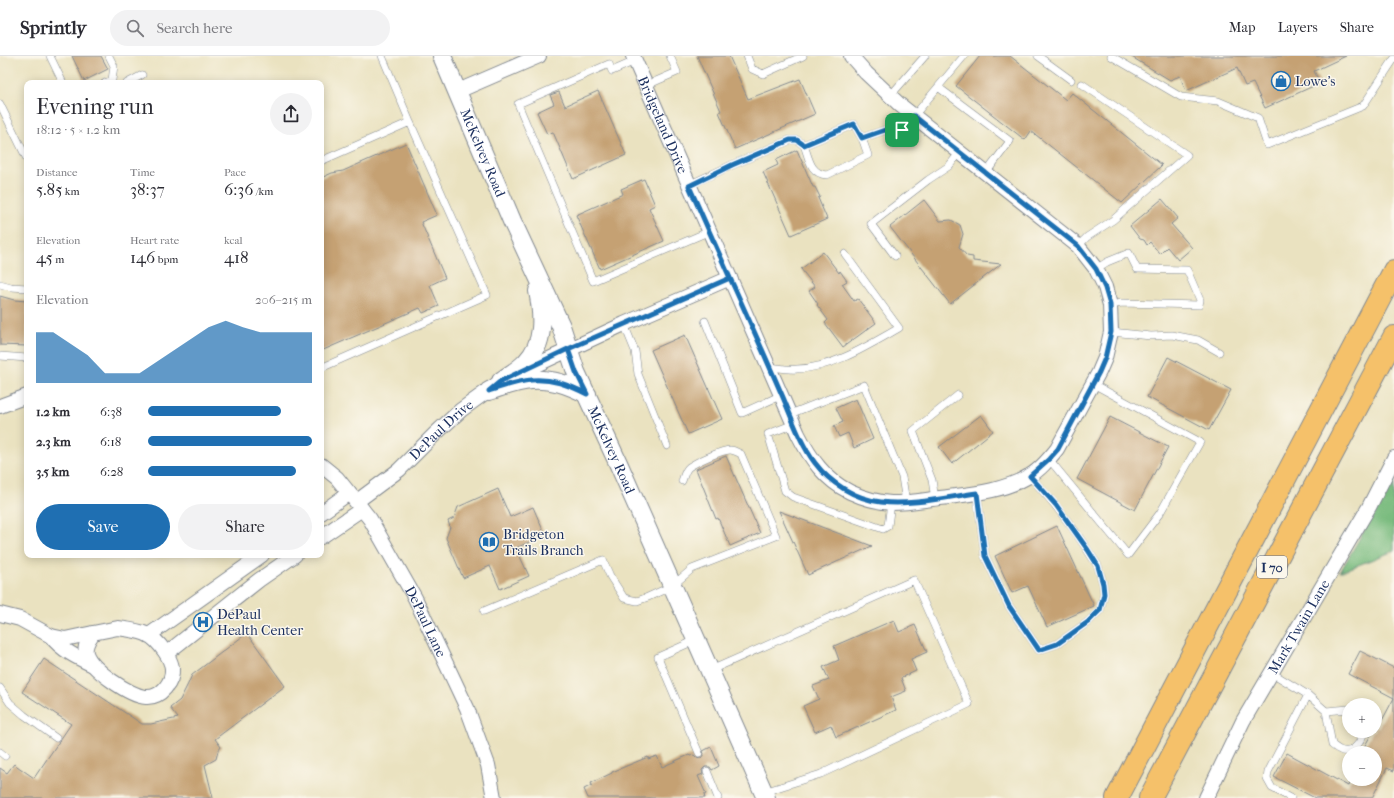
<!DOCTYPE html>
<html lang="en">
<head>
<meta charset="utf-8">
<style>
  body { margin:0; font-family:"IM FELL French Canon",serif; background:#f2f2f3; color:#2b2b33; height:100vh; display:flex; flex-direction:column; font-size:15px; white-space:nowrap }
  * { box-sizing:border-box; margin:0 }
  p { font-size:13px; color:#7c7c81 }
  .icon { flex:none; width:22px; height:22px; fill:none; stroke:currentColor; stroke-width:2; stroke-linecap:round; stroke-linejoin:round }
  .map { position:relative; flex:1; overflow:hidden }
  .details { position:absolute; left:24px; top:24px; width:300px; height:478px; display:flex; flex-direction:column; background:#fff; border-radius:8px; box-shadow:0 2px 10px #0003 }
  .details>* { flex:none }
  .controls { position:absolute; left:1342px; top:642px; display:grid; gap:8px }
  .controls a { display:grid; place-items:center; width:40px; height:40px; border-radius:50%; background:#fff; box-shadow:0 2px 10px #0003; font-size:20px }
  .pin { position:absolute; display:grid; place-items:center; width:34px; height:34px; color:#fff; margin:-17px; border-radius:8px; box-shadow:0 2px 6px #0006 }
  .round { display:grid; place-items:center; flex:none; width:42px; height:42px; border-radius:21px; background:#f2f2f3 }
  .overview { display:flex; align-items:center; justify-content:space-between; height:68px; padding:0 12px }
  h1 { font-size:22px; font-weight:600; line-height:30px }
  .figures { display:grid; grid-template-columns:repeat(3,1fr); gap:6px; height:68px; padding:4px 12px }
  .figures div { display:grid; align-content:center }
  .figures b { font-size:17px; font-weight:600 }
  .figures small { font-size:11px; font-weight:400 }
  .figures p { font-size:11px }
  .chart { height:112px; padding:8px 12px }
  .chart p { display:flex; justify-content:space-between }
  .chart svg { width:100%; height:72px; margin-top:4px; fill:#1f6fb2; opacity:.7 }
  .primary-button { display:flex; gap:8px; margin-top:auto; padding:8px 12px }
  .primary-button a { flex:1; height:46px; border-radius:24px; background:#1f6fb2; color:#fff; font-size:16px; font-weight:600; line-height:46px; text-align:center }
  .primary-button a+a { background:#f2f2f3; color:#2b2b33 }
  ul { padding:0 12px; list-style:none; font-size:13px }
  li { display:grid; grid-template-columns:64px 48px 1fr; align-items:center; height:30px }
  li i { height:10px; border-radius:5px; background:#1f6fb2 }
  header { display:flex; align-items:center; gap:24px; box-sizing:border-box; height:56px; padding:0 20px; background:#fff; border-bottom:1px solid #e1e1e2 }
  header strong { font-size:19px }
  nav { display:flex; gap:22px; margin-inline-start:auto; font-size:14px }
  .search { width:280px; height:36px; background:#f2f2f3; display:flex; align-items:center; gap:10px; box-sizing:border-box; padding:0 14px; border-radius:22px; color:#7c7c81; font-size:15px }
  .map>svg:first-child { display:block }
</style>
</head>
<body>
<header>
<strong>Sprintly</strong>
<div class="search"><svg class="icon" aria-label="search" viewBox="0 0 24 24"><circle cx="10" cy="10" r="6"/><path d="M15 15l6 6"/></svg>Search here</div>
<nav><a>Map</a><a>Layers</a><a>Share</a></nav>
</header>
<div class="map">
<svg width="1394" height="742" viewBox="0 0 1394 742">
  <rect width="100%" height="100%" fill="#fbf7ec"/>
  <filter id="ink" filterUnits="userSpaceOnUse"><feTurbulence type="fractalNoise" baseFrequency=".025" numOctaves="2"/><feDisplacementMap in="SourceGraphic" scale="8" xChannelSelector="R" yChannelSelector="G"/><feConvolveMatrix kernelMatrix="1 2 1 2 8 2 1 2 1" color-interpolation-filters="sRGB"/></filter>
  <filter id="wash" filterUnits="userSpaceOnUse"><feTurbulence type="fractalNoise" baseFrequency=".012" numOctaves="4" result="noise"/><feDisplacementMap in="SourceGraphic" scale="16" xChannelSelector="R" yChannelSelector="G"/><feGaussianBlur stdDeviation="0.9" result="paint"/><feColorMatrix in="noise" values="0 0 0 0 0 0 0 0 0 0 0 0 0 0 0 0 0 1.4 0 .05"/><feComposite in="paint" operator="in"/></filter>
  <g filter="url(#wash)">
    <rect width="100%" height="100%" fill="#eae2c0"/>
    <!-- forest -->
    <path fill="#7abc7f" stroke="#4a766e" d="M1394,418V495L1340,516L1377,452Z"/>
    <g id="blocks">
      <!-- building -->
      <path fill="#c5a173" d="M72,0H101L108,13L84,25Z
        M697,0H729L748,43L800,23L815,58L735,93L719,56L721,55Z
        M980,0H1010L1066,44L1072,37L1162,109L1122,147L1031,75L1025,84L956,30Z
        M1130,0H1346L1314,15L1320,27L1265,52L1253,27L1245,30L1237,12L1186,35L1180,20L1170,24Z
        M598,35L626,99L573,123L553,76L547,78L537,56L554,48L550,39L559,36L565,50Z
        M406,87L437,159L421,166L445,222L430,229L439,250L423,257L420,252L321,295V122L332,117L343,115Z
        M797,94L813,131H815L820,141L818,142L827,163L791,179L763,116L778,109L776,104Z
        M644,123L655,149L649,152L664,185L600,213L576,159L623,138L621,133Z
        M1162,143L1178,162L1171,168L1192,192L1178,204L1167,191L1160,198L1150,186L1147,189L1144,184L1140,183L1130,170Z
        M924,144L940,165L951,164L960,169L963,178L959,191L967,200L973,201V205L1001,208L950,248L890,171Z
        M823,196L839,217L840,215L847,225L842,228L854,245L858,243L876,267L843,291L825,267L828,264L817,249L818,248L809,235L815,231L801,213Z
        M0,240L14,244L27,245V290L0,289Z
        M685,279L722,363L688,378L651,294Z
        M1168,301L1231,334L1209,374L1147,341Z
        M856,343L873,383L854,392L848,377L839,381L834,370L843,366L836,352Z
        M981,359L993,375L952,408L939,391Z
        M1110,361L1168,391L1135,454L1077,423Z
        M726,400L760,477L730,490L718,462L716,463L696,413Z
        M498,433L510,461L533,451L545,479L516,492L529,520L500,533L490,510L463,522L446,482L450,471L448,465L454,462L458,451Z
        M779,455L872,490L808,519Z
        M1057,470L1094,550L1047,571L1028,530L1012,537L995,500Z
        M894,564L899,576L915,569L927,596L911,603L916,615L901,622L906,635L891,641L896,654L836,681L831,669L815,676L803,650L819,643L813,630L829,624L823,611L839,604L834,590Z
        M247,577L285,630L215,683L221,691L218,695L216,703L205,709L213,742H0V712L7,717L14,708L34,722L71,668L22,636L44,603L142,668H151L178,662L170,652L180,644L188,628L192,619Z
        M1360,595L1394,612V715L1387,712L1372,742H1315L1274,721L1287,697L1348,730L1351,723H1375V697H1361L1373,675H1375L1376,670L1378,672L1394,642L1348,618Z
        M711,691L719,710L712,714L710,711H705L702,714L703,718L698,720L706,738L704,739L705,742H588L584,733L592,729L591,727L612,717V716L648,701V703L657,700L662,711L689,699L690,700L694,699L696,701L701,702L704,698L703,695Z"/>
    </g>
  </g>
  <g filter="url(#ink)">
    <use href="#blocks" fill-opacity="0" stroke="#82888f" stroke-width="1"/>
    <g fill="none" stroke-linecap="round" stroke-linejoin="round">
      <!-- service casing -->
      <g stroke="#82888f" stroke-width="8">
        <path id="service" d="M50,0L63,27
          M747,0L752,13L763,18L803,0
          M1038,0L1071,24
          M1111,0L1181,41L1218,45L1258,62L1267,89L1363,50L1394,3
          M635,5L612,15L609,8L518,48L593,225L710,175
          M105,27L112,24L114,10L109,0
          M127,27L142,19
          M647,29L677,16L670,0
          M938,31L1010,85L986,117
          M890,40L925,0
          M0,48L27,103
          M804,89C809,102 810,118 827,119L868,99L862,82
          M321,105L410,66L382,0
          M689,129L732,109L790,84H797L804,89L854,68L862,82L885,74L894,76L902,74L964,0
          M1078,190L1087,181L1113,164L1187,99L1082,28
          M895,200L871,168L928,124L949,110L960,96
          M1096,213L1107,206L1129,197L1137,213L1187,214L1200,244L1199,249L1122,247L1110,249
          M0,228L11,231L27,232
          M705,265L742,357L782,339
          M624,268L635,295L638,318L667,390
          M1111,276L1151,280L1172,279L1198,284L1219,296
          M0,300L27,302
          M770,311C779,312 788,314 797,313C833,312 869,289 899,272L845,198
          M321,312L487,239L410,66
          M790,358L864,329L902,421L906,446
          M794,368L768,378L785,435L793,441L883,473L888,470L891,447
          M1049,403L1128,499L1160,457L1200,386L1093,328
          M977,437L985,500L1009,550L1039,594L1057,588L1088,566L1100,554L1104,538L1103,528L1098,510L1075,475L1055,449L1030,420
          M935,443L932,424L913,375L958,339
          M484,555L603,504L610,520L624,542L637,545L648,541L672,530L692,513L776,480L741,398C737,396 734,394 730,394C722,394 696,406 689,411C685,414 684,420 682,425
          M696,584L658,601L699,697
          M711,614L914,524L969,648L821,718L764,736
          M1272,617L1308,639L1326,655L1332,689C1334,690 1337,693 1340,694C1352,700 1362,685 1364,675
          M0,632L10,647L24,659L56,682
          M1326,655L1349,653
          M0,696L5,700
          M707,715L718,742
          M1291,742L1272,732L1267,723L1268,716L1308,639"/>
      </g>
      <!-- minor casing -->
      <g stroke="#82888f" stroke-width="16">
        <g id="minor">
          <path id="s1" d="M633,0L798,378C810,402 825,424 850,436C863,442 877,446 891,447C908,447 924,444 940,442C970,438 1002,436 1029,420C1040,414 1049,403 1057,393L1099,316L1105,302L1111,276L1110,249L1105,231L1096,213L1078,190L900,49L866,17L851,0"/>
          <path d="M458,35L539,0"/>
          <path d="M519,317L624,268L730,222"/>
          <path d="M0,350L27,340"/>
          <path id="s2" d="M321,409L337,422L370,463L415,542L467,652L488,709L494,742"/>
          <path id="s3" d="M356,446L399,414L435,378L461,354L497,328"/>
          <path d="M321,457L349,437"/>
          <path d="M321,481L362,453"/>
          <path d="M0,558L20,563L51,580L65,583L93,577"/>
          <path d="M118,572C141,575 152,576 165,596C168,600 172,608 172,613C173,626 161,642 146,641C130,640 90,613 86,597C84,589 89,583 93,577Z"/>
          <path d="M149,579L262,499"/>
          <path d="M51,580C61,594 78,602 93,609"/>
          <path d="M167,597L259,524L295,499"/>
          <path id="s4" d="M1206,742L1243,665L1369,451L1394,402"/>
        </g>
      </g>
      <!-- tertiary casing -->
      <g stroke="#82888f" stroke-width="20">
        <g id="tertiary">
          <path id="s5" d="M442,0L512,165L561,270L576,316L619,409L766,742"/>
          <path d="M501,325C509,319 519,314 526,306C545,287 543,260 538,235"/>
          <path d="M489,335C501,331 518,325 531,324C551,322 569,329 587,338"/>
        </g>
      </g>
      <!-- motorway casing -->
      <g stroke="#82888f" stroke-width="24">
        <path id="motorway" d="M1117,742L1394,215
          M1150,742L1394,281"/>
      </g>
      <!-- service -->
      <use href="#service" stroke="#fff" stroke-width="7"/>
      <!-- minor -->
      <use href="#minor" stroke="#fff" stroke-width="14"/>
      <!-- tertiary -->
      <use href="#tertiary" stroke="#fff" stroke-width="18"/>
      <!-- motorway -->
      <use href="#motorway" stroke="#f5c16b" stroke-width="22"/>
    </g>
  </g>
  <g fill="none" stroke-linecap="round" stroke-linejoin="round" filter="url(#ink)">
    <!-- route casing -->
    <g stroke="#fff" stroke-width="8">
      <path id="route" d="M902,74L894,76L885,74L862,82L854,68L804,89L797,84H790L732,109L689,130L730,222L568,293L576,316L587,338C569,329 551,322 531,324C518,325 501,331 489,335L501,325L568,293L730,222C748,261 765,300 782,339C792,362 800,387 815,407C830,427 855,443 881,446C910,450 948,441 977,437L985,500L1009,550L1039,594L1057,588L1088,566L1100,554L1104,538L1103,528L1098,510L1088,494L1056,449L1030,420L1049,403L1058,393L1099,316L1105,302L1111,276L1110,249L1105,232L1096,213L1078,190L914,60L902,74"/>
    </g>
    <!-- route -->
    <use href="#route" stroke="#1f6fb2" stroke-width="5"/>
  </g>
  <!-- icons -->
  <defs>
    <g id="shop-ring" transform="scale(1)"><circle r="9.5" fill="#fbf7ec" stroke="#1f6fb2" stroke-width="1.5"/><path d="M-5-2.5h2.3a2.7 3.5 0 0 1 5.4 0H5L5.5 6h-11ZM-1.5-2.5h3a1.5 2.3 0 0 0-3 0Z" fill="#1f6fb2"/></g>
    <g id="library-ring" transform="scale(1)"><circle r="9.5" fill="#fbf7ec" stroke="#1f6fb2" stroke-width="1.5"/><path d="M-6-4Q-3-5.5-.7-3.5V5Q-3 3-6 4ZM6-4Q3-5.5 .7-3.5V5Q3 3 6 4Z" fill="#1f6fb2"/></g>
    <g id="hospital-ring" transform="scale(1)"><circle r="9.5" fill="#fbf7ec" stroke="#1f6fb2" stroke-width="1.5"/><path d="M-5-5h3v3.5h4V-5h3V5h-3V1.5h-4V5h-3Z" fill="#1f6fb2"/></g>
  </defs>
  <g fill-rule="evenodd">
    <use href="#shop-ring" x="1281" y="25"/>
    <use href="#library-ring" x="489" y="486"/>
    <use href="#hospital-ring" x="203" y="566"/>
  </g>
  <g text-anchor="middle" stroke-width="3" stroke-linejoin="round" paint-order="stroke">
    <!-- shield labels -->
    <rect fill="#fbf7ec" stroke="#5e6b89" stroke-width="1" x="1257" y="500" width="30" height="22" rx="3"/>
    <g font-size="13" font-weight="bold" fill="#1b2f5e">
      <text x="1272" y="516">I 70</text>
    </g>
    <!-- poi labels -->
    <g font-size="14" fill="#1b2f5e" stroke="#fbf7ec" text-anchor="start">
      <text x="1295" y="30">Lowe's</text>
      <text x="503" y="483">Bridgeton<tspan x="503" dy="16">Trails Branch</tspan></text>
      <text x="217" y="563">DePaul<tspan x="217" dy="16">Health Center</tspan></text>
    </g>
    <!-- street labels -->
    <g font-size="14" fill="#1b2f5e" stroke="#fbf7ec">
      <text dy="5" stroke="none"><textPath href="#s1" startOffset="75">Bridgeland Drive</textPath></text>
      <text dy="5" stroke="none"><textPath href="#s5" startOffset="105">McKelvey Road</textPath></text>
      <text dy="5" stroke="none"><textPath href="#s3" startOffset="112">DePaul Drive</textPath></text>
      <text dy="5" stroke="none"><textPath href="#s5" startOffset="429">McKelvey Road</textPath></text>
      <text dy="5" stroke="none"><textPath href="#s2" startOffset="190">DePaul Lane</textPath></text>
      <text dy="5" stroke="none"><textPath href="#s4" startOffset="195">Mark Twain Lane</textPath></text>
    </g>
  </g>
</svg>
<div class="controls">
<a>+</a>
<a>−</a>
</div>
<div class="pin" style="left:902px;top:74px;background:#1e9e55"><svg class="icon" aria-label="arrive" viewBox="0 0 24 24"><path d="M6 21V4h12l-3 4 3 4H6"/></svg></div>
<section class="details">
<div class="overview"><div><h1>Evening run</h1><p>18:12 · 5 × 1.2 km</p></div><a class="round"><svg class="icon" aria-label="share" viewBox="0 0 24 24"><path d="M12 15V3M7 8l5-5 5 5M5 13v7h14v-7"/></svg></a></div>
<div class="figures">
<div><p>Distance</p><b>5.85<small> km</small></b></div>
<div><p>Time</p><b>38:37</b></div>
<div><p>Pace</p><b>6:36<small> /km</small></b></div>
</div>
<div class="figures">
<div><p>Elevation</p><b>45<small> m</small></b></div>
<div><p>Heart rate</p><b>146<small> bpm</small></b></div>
<div><p>kcal</p><b>418</b></div>
</div>
<div class="chart"><p><span>Elevation</span>206–215 m</p>
<svg viewBox="0 0 160 44" preserveAspectRatio="none"><path d="M0 44V13L10 13L20 20L30 27L40 38L50 38L60 38L70 31L80 24L90 17L100 10L110 6L120 10L130 13L140 13L150 13L160 13V44z"/></svg>
</div>
<ul>
<li><b>1.2 km</b>6:38<i style="width:81%"></i></li>
<li><b>2.3 km</b>6:18<i style="width:100%"></i></li>
<li><b>3.5 km</b>6:28<i style="width:90%"></i></li>
</ul>
<div class="primary-button"><a>Save</a><a>Share</a></div>
</section>
</div>
</body>
</html>
